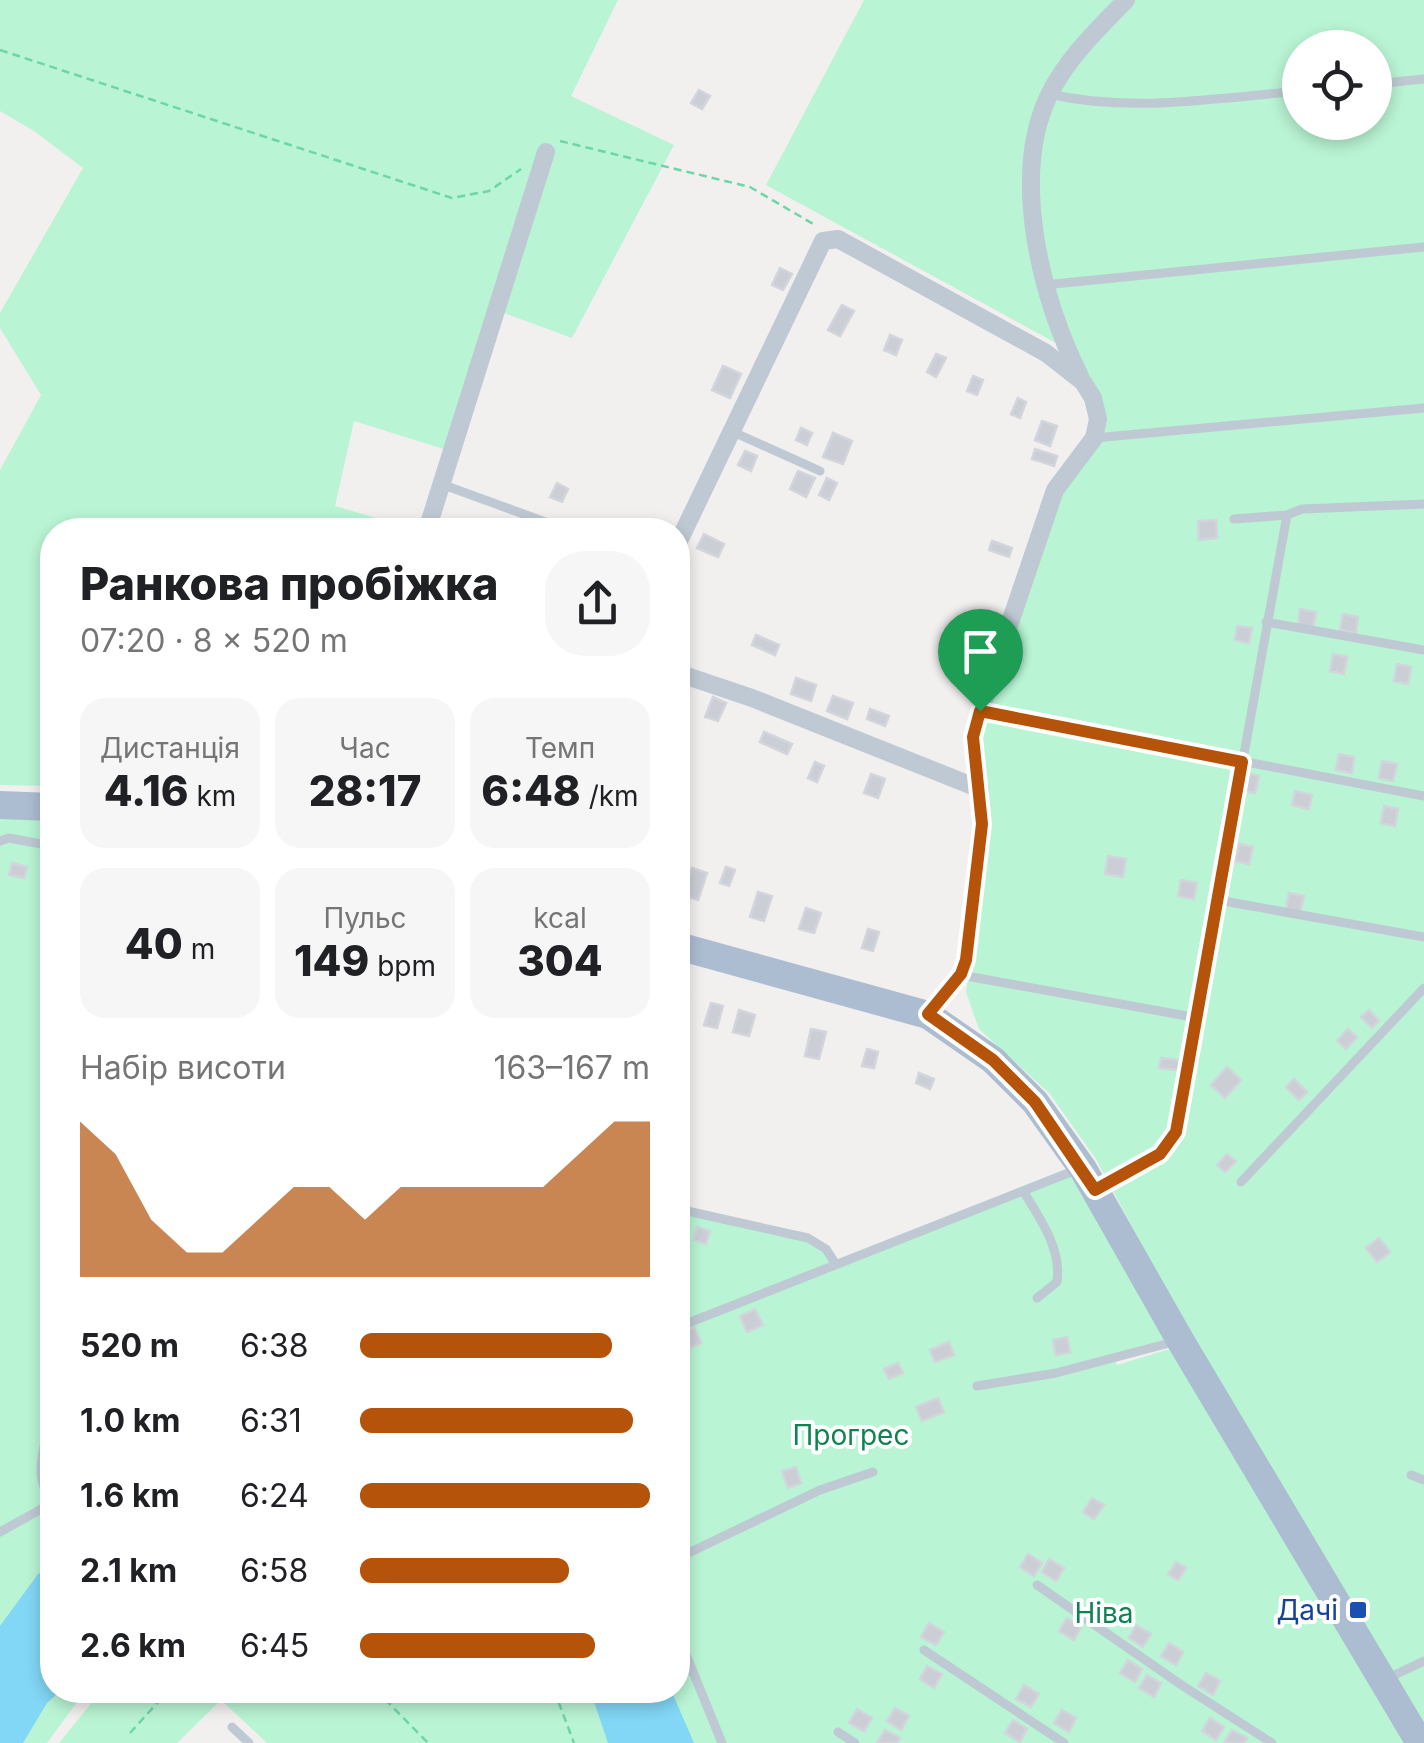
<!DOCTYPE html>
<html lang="uk">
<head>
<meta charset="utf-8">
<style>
  body { margin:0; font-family:Inter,sans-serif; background:#f6f6f6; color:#202124; height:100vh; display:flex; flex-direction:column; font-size:38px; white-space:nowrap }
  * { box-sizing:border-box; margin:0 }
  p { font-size:32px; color:#757577 }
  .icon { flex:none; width:55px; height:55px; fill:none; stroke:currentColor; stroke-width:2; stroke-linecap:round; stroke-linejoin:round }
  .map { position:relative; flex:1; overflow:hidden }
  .panel { position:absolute; left:40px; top:518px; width:650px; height:1185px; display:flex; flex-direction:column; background:#fff; border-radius:40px; box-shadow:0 5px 15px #0003 }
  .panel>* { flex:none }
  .controls { position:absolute; left:1282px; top:30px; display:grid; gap:20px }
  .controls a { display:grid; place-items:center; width:110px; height:110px; border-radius:50%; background:#fff; box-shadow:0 5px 15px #0003; font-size:50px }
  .pin { position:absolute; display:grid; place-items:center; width:85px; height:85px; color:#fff; margin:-102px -42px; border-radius:50% 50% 50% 0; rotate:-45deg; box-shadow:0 0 10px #0007 }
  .pin .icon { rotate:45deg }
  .round { display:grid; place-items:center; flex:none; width:105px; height:105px; border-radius:40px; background:#f6f6f6 }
  .head { display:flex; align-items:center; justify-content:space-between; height:170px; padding:0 40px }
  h1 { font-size:45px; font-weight:800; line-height:75px }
  .stats { display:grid; grid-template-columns:repeat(3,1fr); gap:15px; height:170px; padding:10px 40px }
  .stats div { display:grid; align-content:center; border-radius:25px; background:#f6f6f6; text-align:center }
  .stats b { font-size:42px; font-weight:800 }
  .stats small { font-size:28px; font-weight:400 }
  .stats p { font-size:28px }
  .chart { height:280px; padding:20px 40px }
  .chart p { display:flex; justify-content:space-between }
  .chart svg { width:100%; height:180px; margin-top:10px; fill:#b45309; opacity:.7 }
  ul { padding:0 40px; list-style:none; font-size:32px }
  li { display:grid; grid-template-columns:160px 120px 1fr; align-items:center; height:75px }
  li i { height:25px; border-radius:12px; background:#b45309 }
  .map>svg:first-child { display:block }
</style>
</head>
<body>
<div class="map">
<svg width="1424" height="1743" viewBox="0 0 1424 1743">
  <rect width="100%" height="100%" fill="#f2efef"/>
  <!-- green -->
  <path fill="#b9f4d4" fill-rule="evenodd" d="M0,0H618L571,96L674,145L572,338L490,308L447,450L354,421L335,506L393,523L392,530H52V786L0,785V470L41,395L0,328V313L83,168L34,131L0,111Z
    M864,0H1424V1730L1189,1334L1096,1159L1050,1094L979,1029L966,992L989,824L987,788L979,741L1061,491L1104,418L1056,343L766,185ZM1300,48H1375V122H1300Z
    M0,815L52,817V1600L0,1645Z
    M1072,1171L1168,1339L1113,1354L1117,1365L1173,1348L1406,1743H683L664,1690H678V1209L808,1238L836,1263Z
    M52,1690H86L47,1743H7Z
    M102,1690H590L616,1743H267L221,1700L177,1743H59Z"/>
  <!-- water -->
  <path fill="#82d6f6" d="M52,1567V1690H61L47,1703L23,1743H0V1626L38,1574Z
    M590,1690H671L694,1743H608Z"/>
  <!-- building -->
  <path fill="#cbced5" stroke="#d3d5dc" stroke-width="2.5" d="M699,90L710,96L702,109L691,103Z
    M780,268L792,274L783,290L772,285Z
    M842,305L854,311L840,336L828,330Z
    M890,335L902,340L896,355L884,350Z
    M936,354L946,358L936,377L927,372Z
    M723,366L741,374L730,398L712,390Z
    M973,376L983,380L977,395L967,391Z
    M1018,398L1026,402L1020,418L1011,414Z
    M1042,421L1057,426L1050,446L1035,440Z
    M801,428L812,433L807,445L796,440Z
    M833,433L852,441L843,464L823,457Z
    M1035,449L1057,456L1054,466L1032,459Z
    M745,451L757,456L751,471L738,465Z
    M798,471L815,478L806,497L790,489Z
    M827,478L837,483L829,500L819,495Z
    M557,483L568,489L562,502L550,497Z
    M1216,520L1217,538L1199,540L1198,521Z
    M704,534L724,544L718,557L697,548Z
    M992,541L1012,548L1009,557L989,550Z
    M1300,609L1316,612L1313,628L1298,625Z
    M1343,614L1358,617L1356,633L1340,630Z
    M1237,626L1252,628L1249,643L1235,640Z
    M756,635L779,645L775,655L752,645Z
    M1333,654L1347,657L1344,674L1330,671Z
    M1397,664L1411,667L1408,684L1394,681Z
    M796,678L816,685L811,701L791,694Z
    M833,696L853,703L847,719L827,711Z
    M713,697L726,703L718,721L705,717Z
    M870,709L889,716L885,726L867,719Z
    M764,732L792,744L787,754L760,742Z
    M1339,754L1354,757L1352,773L1336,770Z
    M1382,761L1397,764L1393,781L1379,778Z
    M815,762L824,766L817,782L808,778Z
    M1245,773L1259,776L1255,793L1241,790Z
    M871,774L885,779L878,798L864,793Z
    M1295,791L1312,795L1309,809L1292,805Z
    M1384,806L1398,809L1395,826L1381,823Z
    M1239,844L1253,847L1249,864L1235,861Z
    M1108,856L1126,859L1123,877L1105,874Z
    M12,863L27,867L24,878L9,875Z
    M726,867L735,870L729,886L720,883Z
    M692,868L707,873L698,900L683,895Z
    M1181,880L1197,883L1194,899L1178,896Z
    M758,892L772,896L764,921L750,917Z
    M1289,893L1304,896L1300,913L1286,911Z
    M806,908L821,913L814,933L799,929Z
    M868,929L879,932L873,951L862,948Z
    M678,993L689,997L683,1015L678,1013Z
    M711,1003L723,1006L717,1028L704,1025Z
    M739,1010L755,1015L749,1036L733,1032Z
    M1369,1010L1379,1021L1372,1028L1361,1017Z
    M811,1029L826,1032L819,1059L805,1056Z
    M1348,1029L1357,1037L1346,1049L1337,1041Z
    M867,1049L878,1052L874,1068L862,1066Z
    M1161,1058L1179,1060L1178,1070L1159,1068Z
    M1227,1067L1241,1080L1225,1098L1211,1085Z
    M919,1073L934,1079L930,1089L916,1083Z
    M1294,1079L1307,1092L1299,1100L1286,1087Z
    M1227,1154L1236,1161L1225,1172L1217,1165Z
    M697,1227L710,1231L706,1244L694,1240Z
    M1379,1238L1390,1252L1377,1262L1366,1248Z
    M755,1309L763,1325L747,1332L740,1316Z
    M694,1327L701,1343L691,1347L685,1331Z
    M1067,1337L1070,1352L1056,1355L1053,1340Z
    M949,1342L954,1355L935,1362L930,1350Z
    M898,1363L903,1373L889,1379L884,1369Z
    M938,1398L944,1412L922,1421L916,1407Z
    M796,1467L801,1483L788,1488L782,1471Z
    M1092,1498L1104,1505L1094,1519L1083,1512Z
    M1028,1554L1042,1563L1034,1576L1020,1567Z
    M1049,1559L1064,1568L1056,1581L1042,1572Z
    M1176,1562L1186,1568L1178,1580L1168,1574Z
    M1067,1618L1081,1627L1074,1640L1059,1631Z
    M929,1623L944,1632L936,1645L921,1637Z
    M1136,1625L1151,1634L1143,1647L1129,1638Z
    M1169,1643L1183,1652L1176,1665L1161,1656Z
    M1128,1660L1142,1669L1135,1682L1120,1673Z
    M927,1666L942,1674L934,1688L920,1679Z
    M1206,1673L1220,1681L1213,1695L1198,1686Z
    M1147,1675L1161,1683L1154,1697L1139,1688Z
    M1024,1685L1039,1694L1031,1707L1016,1699Z
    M895,1708L909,1716L901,1730L887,1721Z
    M857,1709L872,1718L864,1731L849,1723Z
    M1062,1710L1076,1718L1069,1732L1054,1723Z
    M1210,1718L1224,1727L1216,1740L1202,1731Z
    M1013,1720L1027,1729L1020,1742L1005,1733Z
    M885,1730L900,1738L897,1743H877Z
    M1232,1730L1247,1738L1244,1743H1224Z"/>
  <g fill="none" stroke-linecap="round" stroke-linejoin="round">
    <!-- path -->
    <path stroke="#6dd6a9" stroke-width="2.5" stroke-dasharray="8 5" stroke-linecap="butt" d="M0,50L452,198L489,191L521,169
      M560,141L750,187L815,225
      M376,1690L428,1743
      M554,1690L574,1743
      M130,1733L169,1690"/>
    <!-- lane -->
    <path stroke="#bec9d3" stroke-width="9" d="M1375,84L1424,79
      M1049,94C1132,113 1217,98 1300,91
      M1044,285L1424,247
      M731,431L820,471
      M1094,438L1424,408
      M441,484L551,524
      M1234,519L1287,515L1302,509L1424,504
      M1266,622L1424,650
      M980,711L1424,796
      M0,841L9,838L52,846
      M1218,900L1424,937
      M961,975L1198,1018
      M1241,1182L1424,988
      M1098,1189L1160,1154L1176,1132L1287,515
      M1023,1191C1040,1218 1062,1250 1057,1282L1037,1298
      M678,1209L808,1238L826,1249L835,1263
      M678,1327L1076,1170
      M977,1386L1056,1373L1177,1341
      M52,1412C47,1441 30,1476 52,1499
      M1411,1475L1424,1480
      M0,1532L52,1503
      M678,1558L820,1490L873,1472
      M1037,1585L1180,1684L1272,1743
      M678,1635L722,1743
      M924,1650L1064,1743
      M1386,1679L1424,1661
      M232,1727L249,1743
      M838,1732L855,1743"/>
    <!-- street -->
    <path stroke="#bec9d3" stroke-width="18" d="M1080,376C1041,299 1010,176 1049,95C1067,58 1098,29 1126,0
      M427,530L546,152
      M678,543L823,241L838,239L1046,353L1083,382L1093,398L1098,419L1094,438L1055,490L980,711L973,737L981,824L966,960L961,975L928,1015
      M678,673L752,698L980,789"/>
    <!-- primary -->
    <path stroke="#acbdd1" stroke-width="28" d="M0,805L52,807
      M678,946L928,1015L993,1060L1035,1102L1083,1169L1180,1340L1420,1743"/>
  </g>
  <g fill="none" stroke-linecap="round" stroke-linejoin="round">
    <!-- route casing -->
    <g stroke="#fff" stroke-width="20">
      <path id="route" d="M980,711L1242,762L1176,1132L1160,1154L1095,1190L1035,1102L993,1060L928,1014L961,974L966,960L982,824L973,737Z"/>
    </g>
    <!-- route -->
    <use href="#route" stroke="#b45309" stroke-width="12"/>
  </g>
  <!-- markers -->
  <rect fill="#1a4fb4" stroke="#fff" stroke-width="4" x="1348" y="1600" width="20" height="20" rx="5"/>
  <g text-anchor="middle" stroke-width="8" stroke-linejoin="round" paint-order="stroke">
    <!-- park labels -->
    <g font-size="28" fill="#0d8450" stroke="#fff">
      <text x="851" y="1445">Прогрес</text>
      <text x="1104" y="1623">Ніва</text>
    </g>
    <!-- transit labels -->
    <g font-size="28" fill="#164399" stroke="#fff" text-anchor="end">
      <text x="1338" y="1620">Дачі</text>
    </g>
  </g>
</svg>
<div class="controls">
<a><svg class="icon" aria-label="locate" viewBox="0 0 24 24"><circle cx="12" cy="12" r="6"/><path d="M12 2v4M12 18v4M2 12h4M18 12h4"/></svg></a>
</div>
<div class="pin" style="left:980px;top:711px;background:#1e9e55"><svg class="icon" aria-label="arrive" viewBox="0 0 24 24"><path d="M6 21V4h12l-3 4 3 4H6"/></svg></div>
<section class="panel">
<div class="head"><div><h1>Ранкова пробіжка</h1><p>07:20 · 8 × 520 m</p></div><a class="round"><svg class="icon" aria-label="share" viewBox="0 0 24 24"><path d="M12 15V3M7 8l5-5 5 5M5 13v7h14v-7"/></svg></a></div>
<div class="stats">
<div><p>Дистанція</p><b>4.16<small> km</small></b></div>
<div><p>Час</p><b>28:17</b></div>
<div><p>Темп</p><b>6:48<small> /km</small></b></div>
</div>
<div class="stats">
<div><b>40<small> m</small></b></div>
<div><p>Пульс</p><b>149<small> bpm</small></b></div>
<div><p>kcal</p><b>304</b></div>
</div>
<div class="chart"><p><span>Набір висоти</span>163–167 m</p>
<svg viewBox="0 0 160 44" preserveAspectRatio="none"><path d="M0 44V6L10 14L20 30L30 38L40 38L50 30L60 22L70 22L80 30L90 22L100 22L110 22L120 22L130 22L140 14L150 6L160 6V44z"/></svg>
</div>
<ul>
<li><b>520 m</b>6:38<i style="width:87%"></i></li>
<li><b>1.0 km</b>6:31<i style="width:94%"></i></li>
<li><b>1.6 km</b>6:24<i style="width:100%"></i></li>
<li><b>2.1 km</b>6:58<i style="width:72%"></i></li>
<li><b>2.6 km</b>6:45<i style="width:81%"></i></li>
</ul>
</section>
</div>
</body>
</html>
